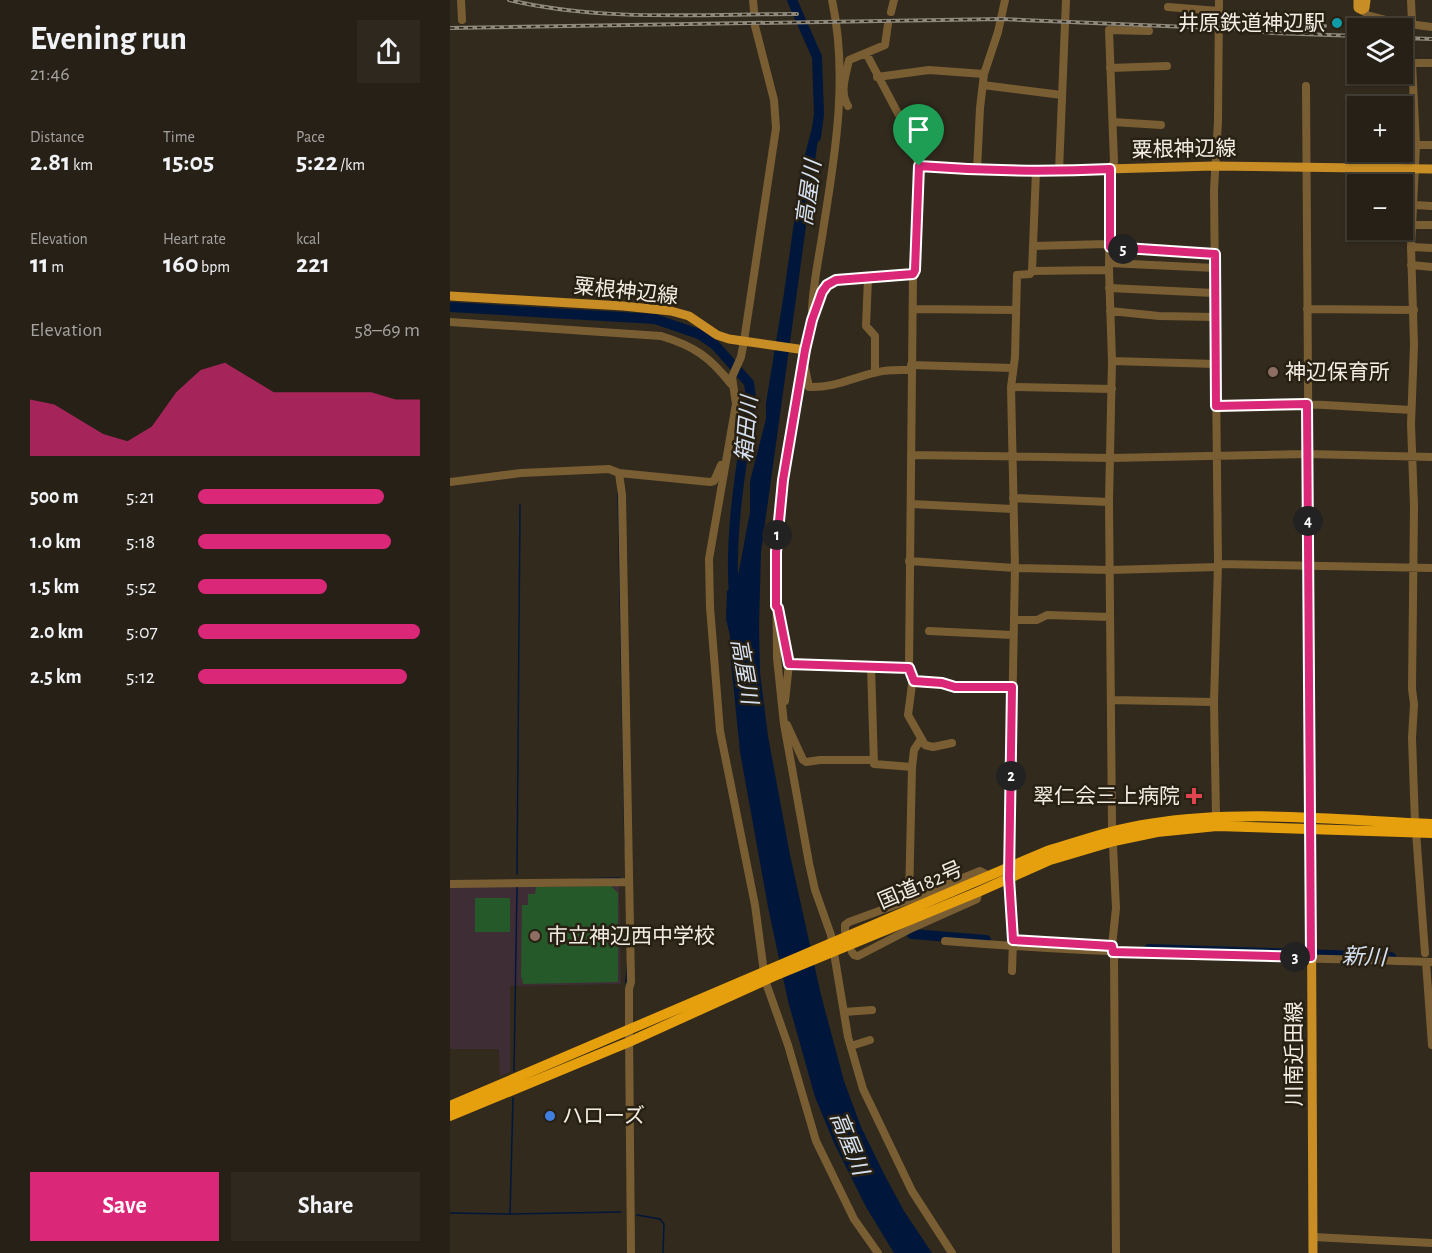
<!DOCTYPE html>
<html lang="en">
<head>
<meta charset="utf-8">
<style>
  body { margin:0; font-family:"Alegreya Sans","Noto Sans JP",sans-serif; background:#2e281f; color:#f1f3f6; height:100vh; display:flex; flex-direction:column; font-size:22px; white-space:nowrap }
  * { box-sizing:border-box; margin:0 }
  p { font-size:20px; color:#a4a3a1 }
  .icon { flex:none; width:33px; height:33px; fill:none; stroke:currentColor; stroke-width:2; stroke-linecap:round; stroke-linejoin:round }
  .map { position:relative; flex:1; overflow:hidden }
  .side { display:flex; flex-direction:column; background:#262016; width:450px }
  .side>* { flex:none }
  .controls { position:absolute; left:897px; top:18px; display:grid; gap:12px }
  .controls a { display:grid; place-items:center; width:66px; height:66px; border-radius:0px; background:#262016; box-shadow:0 2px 4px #0004,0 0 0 2px #423e35; font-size:30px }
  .pin { position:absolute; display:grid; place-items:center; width:51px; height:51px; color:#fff; margin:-62px -26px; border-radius:50% 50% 50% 0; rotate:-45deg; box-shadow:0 0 6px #0007 }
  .pin .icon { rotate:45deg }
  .km { position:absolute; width:30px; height:30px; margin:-15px; border-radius:50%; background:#222; color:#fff; font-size:16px; line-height:30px; text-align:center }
  .round { display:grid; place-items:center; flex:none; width:63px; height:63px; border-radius:0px; background:#2e281f }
  .overview { display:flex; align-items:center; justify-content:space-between; height:102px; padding:0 30px }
  h1 { font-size:33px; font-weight:600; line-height:45px }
  .metrics { display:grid; grid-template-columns:repeat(3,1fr); gap:9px; height:102px; padding:6px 30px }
  .metrics div { display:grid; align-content:center }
  .metrics b { font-size:26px; font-weight:600 }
  .metrics small { font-size:16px; font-weight:400 }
  .metrics p { font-size:16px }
  .chart { height:168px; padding:12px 30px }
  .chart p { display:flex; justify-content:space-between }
  .chart svg { width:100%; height:108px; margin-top:6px; fill:#db2777; opacity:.7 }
  .action { display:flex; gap:12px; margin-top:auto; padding:12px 30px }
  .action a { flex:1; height:69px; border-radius:0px; background:#db2777; color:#fff; font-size:24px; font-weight:600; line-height:69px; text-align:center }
  .action a+a { background:#2e281f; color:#f1f3f6 }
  ul { padding:0 30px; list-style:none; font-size:20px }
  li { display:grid; grid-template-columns:96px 72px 1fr; align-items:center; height:45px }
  li i { height:15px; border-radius:8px; background:#db2777 }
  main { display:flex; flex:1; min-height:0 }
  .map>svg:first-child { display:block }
</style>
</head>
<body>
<main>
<section class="side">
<div class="overview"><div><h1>Evening run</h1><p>21:46</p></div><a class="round"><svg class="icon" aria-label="share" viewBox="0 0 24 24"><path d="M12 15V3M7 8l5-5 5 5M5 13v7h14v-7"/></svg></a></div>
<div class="metrics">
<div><p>Distance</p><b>2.81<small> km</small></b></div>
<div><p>Time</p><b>15:05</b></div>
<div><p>Pace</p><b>5:22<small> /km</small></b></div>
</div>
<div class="metrics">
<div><p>Elevation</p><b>11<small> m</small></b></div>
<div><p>Heart rate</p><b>160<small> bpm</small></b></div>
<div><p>kcal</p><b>221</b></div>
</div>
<div class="chart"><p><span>Elevation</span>58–69 m</p>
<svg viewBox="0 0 160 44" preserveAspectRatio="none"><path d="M0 44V21L10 23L20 29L30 35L40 38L50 32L60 18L70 9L80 6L90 12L100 18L110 18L120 18L130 18L140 18L150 21L160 21V44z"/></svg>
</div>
<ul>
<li><b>500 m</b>5:21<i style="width:84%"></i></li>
<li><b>1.0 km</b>5:18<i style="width:87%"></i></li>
<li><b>1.5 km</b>5:52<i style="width:58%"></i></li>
<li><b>2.0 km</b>5:07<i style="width:100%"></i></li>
<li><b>2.5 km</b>5:12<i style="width:94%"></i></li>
</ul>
<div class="action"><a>Save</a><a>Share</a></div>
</section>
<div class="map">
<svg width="982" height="1253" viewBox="0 0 982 1253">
  <rect width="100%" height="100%" fill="#322a1d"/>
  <!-- education -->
  <path fill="#3f2d36" d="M169,884L171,984L60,986V1072L50,1076L49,1049H0V887Z"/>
  <!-- green -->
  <path fill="#25592a" d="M161,886L168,893V982L73,984L72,978H71L72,905H78V894H85L86,887Z
    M25,898H60V932H25Z"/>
  <!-- water -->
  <path fill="#00173b" d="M363,124L370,125L311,552L309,624L310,673L318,736L340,855L371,995L394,1081L411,1127L434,1174L454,1211L482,1253H444L416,1207L385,1145L365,1097L338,1001L318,907L290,752L281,662L280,636L276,619L277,591L287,581L300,512V481L316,419V403L334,293L352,166Z"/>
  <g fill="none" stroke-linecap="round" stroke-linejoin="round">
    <!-- stream -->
    <path stroke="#00173b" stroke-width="1.5" d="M168,491L175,846
      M67,874L70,505
      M130,879L170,878
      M176,983L177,966
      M64,1071L67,887
      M63,1098L60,1214L171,1212
      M0,1213L59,1214
      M187,1215L210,1219L214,1224L213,1253"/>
    <!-- river -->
    <path stroke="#00173b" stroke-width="10" d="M342,0L367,57L369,114L366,137
      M0,307L205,319L249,334L265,345L299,383L301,398C292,464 279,530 284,596
      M462,931V934L536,940
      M699,949L941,957"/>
    <!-- minor -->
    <path stroke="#7a5e33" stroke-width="8" d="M11,0L12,20
      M303,0L304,11
      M961,0L962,23
      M718,7L769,11
      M914,10L917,15L944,22L982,27
      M441,12L444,0
      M305,26L324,100L326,128L294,341L291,357L282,377L286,404L259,559L260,607L270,731L305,905L315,980L338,1045L366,1141L404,1219L428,1253
      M416,53L462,140L469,166
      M660,68L717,66
      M427,77L479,70L534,74
      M533,85L612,95
      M856,86L861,819
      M398,106C389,92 396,75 399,60L435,45L438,24
      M663,122L711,125
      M966,145H982
      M527,170L530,108L534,74L548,32L555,0
      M609,171L616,0
      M964,205L982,206
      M963,225H982
      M583,246L657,244L664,248L765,254
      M961,247L982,248
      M659,263L765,268
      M961,265L982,267
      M582,271L659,270
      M463,274L459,668L421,666L424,764L462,767L464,750L471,739
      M418,278L416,326L425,336V372
      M659,288L764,293
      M463,309L566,310
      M857,309L964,310
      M362,311C363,282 370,253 374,224C386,150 398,74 382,0
      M660,311L709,316L765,317
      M0,322L211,336C244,346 260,357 281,384
      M355,350L333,480L326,552L327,658L334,724L359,863L365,890L381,935L398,1037L413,1089L462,1191L502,1253
      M662,361L766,364
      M461,365L563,368
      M355,368L359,387C386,388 403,377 428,372C439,369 450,370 461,370
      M561,387L662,389
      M766,406L857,404L961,410
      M461,455L660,458L858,454L982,457
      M169,473L172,495L181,982L179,989V1030L181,1253
      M0,482L71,473L159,469L169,473L260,482L264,481L271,465
      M563,498L659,502
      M461,504L563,509
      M459,561L565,568L660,570L768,567
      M768,564L982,568
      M330,618L339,664L335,701
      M564,620H587L597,615L660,617
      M479,631L563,635
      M339,664L421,666
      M459,668L464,681L492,683L505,687H562
      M463,677L458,715L475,745L483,747L502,743
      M661,700L764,702
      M337,725L353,760L356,762L370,760H423
      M766,817L764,702L768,564L764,190L768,121L769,0
      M965,823L962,738L964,704L962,689L964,506L961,424L964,345L961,247L966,145L962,63H982
      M966,832L975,953
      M0,884L179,882
      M459,900L462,767
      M395,931V925L399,922L459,900L530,871L540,876
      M563,940L662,946
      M495,941C657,954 820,957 982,962
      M402,952L404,955L408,956L462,928L527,899L528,892
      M976,962L982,1045
      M562,971L563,940L559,878L565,568L561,387L565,357L567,275L580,274L582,271L586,171
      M394,1012L422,1010
      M401,1046L420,1040
      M863,1237L982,1243
      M666,1253L664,955L662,946L666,908L662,825L659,502L662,361L659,270L660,169L664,162L659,30L699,31"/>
    <!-- major -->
    <path stroke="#c88d24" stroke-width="9" d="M908,0V8L912,10L915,8L916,0
      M0,296L173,306L221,311L239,316L267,335L279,339L355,350C361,328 364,292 385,280L463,274L465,270L469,166L527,170L586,171L764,166L982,169
      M861,823L863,1253"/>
    <!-- highway -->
    <path stroke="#e7a00d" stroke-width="10" d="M0,1106L597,851C631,841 664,829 699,824C791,809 889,820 982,824
      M0,1116L179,1042L322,977L528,892L600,860L664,841L707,832L767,826L982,833"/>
    <!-- rail casing -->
    <g stroke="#8e887d" stroke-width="4">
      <path id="rail" d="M59,0C152,22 252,14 347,14
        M851,25L875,26
        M0,28L551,19L786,29L822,33L908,36
        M952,38L982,39"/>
    </g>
    <!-- rail -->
    <use href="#rail" stroke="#282113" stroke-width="1.5" stroke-dasharray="4.5" stroke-linecap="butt"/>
  </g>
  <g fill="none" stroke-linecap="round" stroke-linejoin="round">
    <!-- route casing -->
    <g stroke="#fff" stroke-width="12">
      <path id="route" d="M469,166C533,171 596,172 660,169V247L765,254L766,406L857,404L861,957L663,952L662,946L563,940L559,878L562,687H505L492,683L464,681L459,668L339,664L328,608L326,606V552L333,480L355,350L362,320L372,292L377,285L386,280L463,274L465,270Z"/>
    </g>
    <!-- route -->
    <use href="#route" stroke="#db2777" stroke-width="8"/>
  </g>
  <!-- markers -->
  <circle fill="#0f9aa8" stroke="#282113" stroke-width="2" cx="887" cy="23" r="6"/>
  <g fill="#8d6e63" stroke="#282113" stroke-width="2">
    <circle cx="823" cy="372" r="6"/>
    <circle cx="85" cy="936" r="6"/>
  </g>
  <path fill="#e0444e" stroke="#282113" stroke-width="2" d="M741 787h6v6h6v6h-6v6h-6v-6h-6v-6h6z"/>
  <circle fill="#3f7fe0" stroke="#282113" stroke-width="2" cx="100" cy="1116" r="6"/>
  <g text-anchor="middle" stroke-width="5" stroke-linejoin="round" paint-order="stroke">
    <!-- poi labels -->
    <g font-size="21" fill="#f3eee5" stroke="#282113" text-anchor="start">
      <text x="875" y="30" text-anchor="end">井原鉄道神辺駅</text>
      <text x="835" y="379">神辺保育所</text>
      <text x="730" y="803" text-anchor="end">翠仁会三上病院</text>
      <text x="97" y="943">市立神辺西中学校</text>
      <text x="112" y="1123">ハローズ</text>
    </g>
    <!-- street labels -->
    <g font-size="21" fill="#f3eee5" stroke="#282113">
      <text transform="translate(734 149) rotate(-1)" y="7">粟根神辺線</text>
      <text transform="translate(176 291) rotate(6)" y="7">粟根神辺線</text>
      <text transform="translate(470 885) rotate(-23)" y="7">国道182号</text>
      <text transform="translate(844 1054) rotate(-90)" y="7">川南近田線</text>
    </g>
    <!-- water labels -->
    <g font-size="22" font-style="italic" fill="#d7e2f3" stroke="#282113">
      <text transform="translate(358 193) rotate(-82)" y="8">高屋川</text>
      <text transform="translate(296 429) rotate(-85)" y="8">箱田川</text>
      <text transform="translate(295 671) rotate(80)" y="8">高屋川</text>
      <text transform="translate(914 956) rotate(2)" y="8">新川</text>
      <text transform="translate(400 1143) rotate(68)" y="8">高屋川</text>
    </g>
  </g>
</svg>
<div class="controls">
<a><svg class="icon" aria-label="layers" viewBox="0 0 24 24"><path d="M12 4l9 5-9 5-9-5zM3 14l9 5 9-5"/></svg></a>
<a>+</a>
<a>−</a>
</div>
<div class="pin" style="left:469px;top:166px;background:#1e9e55"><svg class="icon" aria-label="arrive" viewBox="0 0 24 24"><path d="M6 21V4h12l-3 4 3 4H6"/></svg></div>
<b class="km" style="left:327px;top:535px">1</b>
<b class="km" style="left:561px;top:776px">2</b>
<b class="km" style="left:845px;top:957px">3</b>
<b class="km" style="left:858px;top:521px">4</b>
<b class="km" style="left:673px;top:249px">5</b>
</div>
</main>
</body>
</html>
